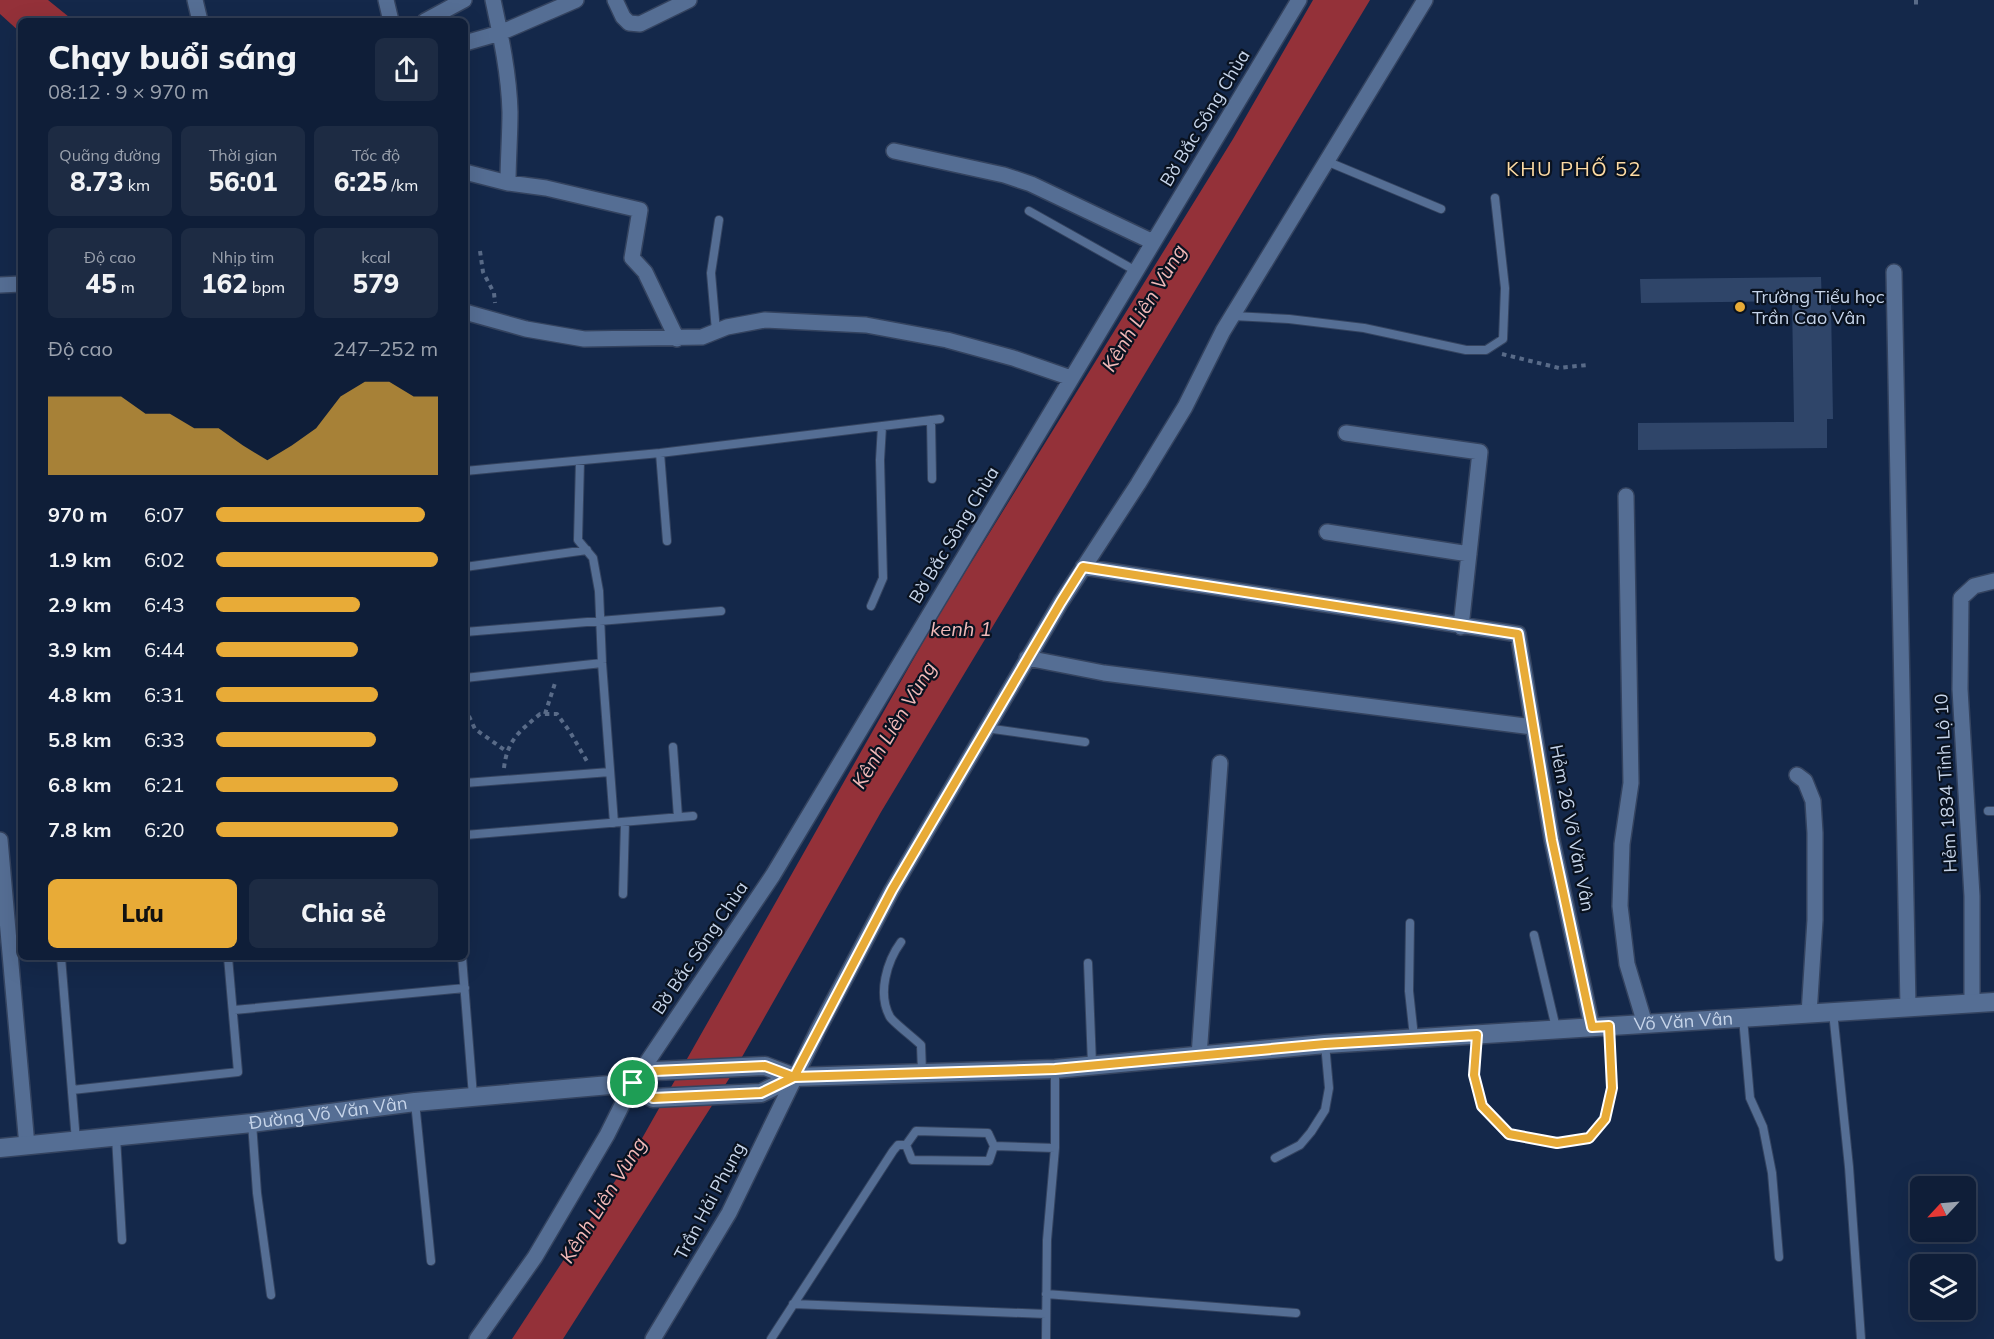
<!DOCTYPE html>
<html lang="vi">
<head>
<meta charset="utf-8">
<style>
  body { margin:0; font-family:Mulish,sans-serif; background:#1d2b43; color:#f1f3f6; height:100vh; display:flex; flex-direction:column; font-size:22px; white-space:nowrap }
  * { box-sizing:border-box; margin:0 }
  p { font-size:20px; color:#9ba2ae }
  .icon { flex:none; width:33px; height:33px; fill:none; stroke:currentColor; stroke-width:2; stroke-linecap:round; stroke-linejoin:round }
  .map { position:relative; flex:1; overflow:hidden }
  .panel { position:absolute; left:18px; top:18px; width:450px; height:942px; display:flex; flex-direction:column; background:#0f1e38; border-radius:9px; box-shadow:0 6px 24px #0002,0 0 0 2px #2f3c53 }
  .panel>* { flex:none }
  .needle { width:39px; rotate:244deg }
  .tools { position:absolute; left:1910px; top:1176px; display:grid; gap:12px }
  .tools a { display:grid; place-items:center; width:66px; height:66px; border-radius:9px; background:#0f1e38; box-shadow:0 6px 24px #0002,0 0 0 2px #2f3c53; font-size:30px }
  .pin { position:absolute; display:grid; place-items:center; width:51px; height:51px; color:#fff; margin:-26px; border:3px solid #fff; border-radius:50%; box-shadow:0 2px 6px #0007 }
  .round { display:grid; place-items:center; flex:none; width:63px; height:63px; border-radius:9px; background:#1d2b43 }
  .headline { display:flex; align-items:center; justify-content:space-between; height:102px; padding:0 30px }
  h1 { font-size:33px; font-weight:800; line-height:45px }
  .metrics { display:grid; grid-template-columns:repeat(3,1fr); gap:9px; height:102px; padding:6px 30px }
  .metrics div { display:grid; align-content:center; border-radius:9px; background:#1d2b43; text-align:center }
  .metrics b { font-size:26px; font-weight:800 }
  .metrics small { font-size:16px; font-weight:400 }
  .metrics p { font-size:16px }
  .chart { height:168px; padding:12px 30px }
  .chart p { display:flex; justify-content:space-between }
  .chart svg { width:100%; height:108px; margin-top:6px; fill:#e8ab37; opacity:.7 }
  .primary-button { display:flex; gap:12px; margin-top:auto; padding:12px 30px }
  .primary-button a { flex:1; height:69px; border-radius:9px; background:#e8ab37; color:#111; font-size:24px; font-weight:800; line-height:69px; text-align:center }
  .primary-button a+a { background:#1d2b43; color:#f1f3f6 }
  ul { padding:0 30px; list-style:none; font-size:20px }
  li { display:grid; grid-template-columns:96px 72px 1fr; align-items:center; height:45px }
  li i { height:15px; border-radius:8px; background:#e8ab37 }
  .map>svg:first-child { display:block }
</style>
</head>
<body>
<div class="map">
<svg width="1994" height="1339" viewBox="0 0 1994 1339">
  <rect width="100%" height="100%" fill="#14284a"/>
  <!-- water -->
  <path fill="#943139" d="M0,0H48L74,21H21V33L0,14Z
    M1313,0H1370L881,812L734,1071L563,1339H512L636,1149L935,621L1233,139Z"/>
  <!-- building -->
  <path fill="#2f4569" d="M1821,277L1822,305H1831L1833,419H1827V448L1638,450V423L1794,422L1792,301L1641,303L1640,279Z"/>
  <g fill="none" stroke-linecap="round" stroke-linejoin="round">
    <!-- service casing -->
    <g stroke="#34435f" stroke-width="10">
      <path id="service" d="M1326,161L1441,209
        M1029,211L1136,271
        M1233,316L1289,319L1364,328L1466,350H1486L1503,339L1505,288L1495,198
        M716,331L711,273L719,220
        M931,420L932,479
        M660,453L667,541
        M580,461L578,540L593,558L599,591L602,663L614,823
        M465,471L660,453L940,419
        M465,567L587,550
        M871,606L883,578L880,460L882,426
        M465,632L721,611
        M465,678L602,663
        M986,728L1085,742
        M673,747L678,817
        M465,783L610,772
        M1988,811H1994
        M465,835L693,816
        M623,894L625,822
        M1410,923L1409,991L1414,1037
        M1534,935L1556,1028
        M901,942C887,961 877,994 890,1017C894,1023 914,1038 921,1045L922,1072
        M61,957L76,1141
        M462,957L473,1096
        M1088,963L1092,1064
        M234,1010L465,988
        M1833,1012L1849,1167L1861,1339
        M1743,1018L1750,1098L1763,1127L1772,1173L1779,1257
        M1477,1035L1474,1075L1482,1106L1509,1135L1557,1143L1589,1138L1605,1119L1612,1088L1609,1026
        M72,1090L238,1072L228,957
        M415,1102L431,1261
        M252,1123L257,1193L271,1295
        M916,1131L988,1133L994,1146L989,1161L912,1160L906,1145Z
        M116,1137L122,1240
        M994,1146L1055,1148
        M1275,1158L1300,1145L1311,1132L1325,1110L1329,1088L1325,1044
        M1046,1294L1296,1313
        M793,1304L1046,1314
        M771,1339L893,1151L898,1145H906
        M1046,1339L1047,1240L1055,1148V1070"/>
    </g>
    <!-- minor casing -->
    <g stroke="#34435f" stroke-width="18">
      <path id="minor" d="M195,0L200,21
        M386,0L391,21
        M493,0C501,37 509,74 510,112C510,136 508,159 508,183
        M615,0L623,17L629,23L640,24L689,0
        M425,21L464,0
        M465,43L500,33L576,0
        M894,151L1004,175L1031,184L1153,242
        M465,172L508,183L546,188L640,210L632,258L645,272L677,339
        M1894,272L1908,1007
        M0,285L21,284
        M465,312L526,329L584,339L702,337L727,327L765,320L866,325L947,340L1013,358L1071,378
        M1346,433L1480,452L1461,627
        M1626,496L1631,783L1622,844L1620,906L1627,964L1645,1024
        M1327,532L1469,554
        M1083,567L1518,634L1552,840L1592,1027
        M1027,658L1104,673L1533,727
        M1797,775L1805,781L1813,801L1815,833V920L1809,1014
        M0,840L27,1146
        M1972,1003V896L1960,689L1961,598L1974,586L1994,581
        M1199,1056L1220,763
        M477,1339L535,1257L607,1135L633,1083L773,875L1299,0
        M653,1339L729,1213L818,1030L892,890L1061,602L1138,484L1185,407L1223,331L1425,0"/>
    </g>
    <!-- tertiary casing -->
    <g stroke="#34435f" stroke-width="21">
      <g id="tertiary">
        <path d="M633,1083L653,1098L761,1093L794,1077"/>
        <path id="s1" d="M0,1148L252,1123L415,1102L633,1083L655,1071L765,1066L794,1077L1055,1069L1325,1044L1994,1002"/>
      </g>
    </g>
    <!-- path -->
    <path stroke="#596b88" stroke-width="4" stroke-dasharray="4.5 4.5" stroke-linecap="butt" d="M1916,0V7
      M480,251L483,272L494,293L495,303
      M1502,354L1559,368L1587,365
      M465,708L475,729L506,751
      M545,714L556,680
      M504,768C507,740 520,731 540,714H557L570,732L588,763"/>
    <!-- service -->
    <use href="#service" stroke="#556e94" stroke-width="8"/>
    <!-- minor -->
    <use href="#minor" stroke="#556e94" stroke-width="15"/>
    <!-- tertiary -->
    <use href="#tertiary" stroke="#556e94" stroke-width="18"/>
  </g>
  <g fill="none" stroke-linecap="round" stroke-linejoin="round">
    <!-- route casing -->
    <g stroke="#fff" stroke-width="12">
      <path id="route" d="M633,1083L655,1071L765,1066L794,1077L1055,1069L1325,1044L1477,1035L1474,1075L1482,1106L1509,1134L1557,1143L1589,1138L1605,1119L1612,1088L1609,1026L1592,1027L1552,840L1518,634L1083,567L1061,602L892,890L794,1077L761,1093L653,1098L633,1083"/>
    </g>
    <!-- route -->
    <use href="#route" stroke="#e8ab37" stroke-width="8"/>
  </g>
  <!-- markers -->
  <circle fill="#e8ab37" stroke="#091220" stroke-width="2" cx="1740" cy="307" r="6"/>
  <g text-anchor="middle" stroke-width="4.5" stroke-linejoin="round" paint-order="stroke">
    <!-- street labels -->
    <g font-size="18" fill="#c6d4e9" stroke="#091220">
      <text transform="translate(1205 118) rotate(-59)" y="6">Bờ Bắc Sông Chùa</text>
      <text transform="translate(954 535) rotate(-59)" y="6">Bờ Bắc Sông Chùa</text>
      <text transform="translate(1946 783) rotate(-93)" y="6">Hẻm 1834 Tỉnh Lộ 10</text>
      <text transform="translate(1572 828) rotate(79)" y="6">Hẻm 26 Võ Văn Vân</text>
      <text transform="translate(700 948) rotate(-56)" y="6">Bờ Bắc Sông Chùa</text>
      <text dy="6" stroke="none"><textPath href="#s1" startOffset="1694">Võ Văn Vân</textPath></text>
      <text dy="6" stroke="none"><textPath href="#s1" startOffset="330">Đường Võ Văn Vân</textPath></text>
      <text transform="translate(710 1201) rotate(-62)" y="6">Trần Hải Phụng</text>
    </g>
    <!-- poi labels -->
    <g font-size="18" fill="#c6d4e9" stroke="#091220" text-anchor="start">
      <text x="1752" y="303">Trường Tiểu học<tspan x="1752" dy="21">Trần Cao Vân</tspan></text>
    </g>
    <!-- neighbourhood labels -->
    <g font-size="20" letter-spacing="1.5" fill="#fddba4" stroke="#091220">
      <text x="1574" y="176">KHU PHỐ 52</text>
    </g>
    <!-- water labels -->
    <g font-size="20" font-style="italic" fill="#f1b9b8" stroke="#091220">
      <text transform="translate(1144 308) rotate(-59)" y="7">Kênh Liên Vùng</text>
      <text x="961" y="636">kenh 1</text>
      <text transform="translate(894 725) rotate(-59)" y="7">Kênh Liên Vùng</text>
      <text transform="translate(603 1200) rotate(-58)" y="7">Kênh Liên Vùng</text>
    </g>
  </g>
</svg>
<div class="tools">
<a><svg class="needle" viewBox="-14 -14 28 28"><path d="M0-13l5 13h-10z" fill="#e53935"/><path d="M0 13l5-13h-10z" fill="#9ba2ae"/></svg></a>
<a><svg class="icon" aria-label="layers" viewBox="0 0 24 24"><path d="M12 4l9 5-9 5-9-5zM3 14l9 5 9-5"/></svg></a>
</div>
<div class="pin" style="left:633px;top:1083px;background:#1e9e55"><svg class="icon" aria-label="arrive" viewBox="0 0 24 24"><path d="M6 21V4h12l-3 4 3 4H6"/></svg></div>
<section class="panel">
<div class="headline"><div><h1>Chạy buổi sáng</h1><p>08:12 · 9 × 970 m</p></div><a class="round"><svg class="icon" aria-label="share" viewBox="0 0 24 24"><path d="M12 15V3M7 8l5-5 5 5M5 13v7h14v-7"/></svg></a></div>
<div class="metrics">
<div><p>Quãng đường</p><b>8.73<small> km</small></b></div>
<div><p>Thời gian</p><b>56:01</b></div>
<div><p>Tốc độ</p><b>6:25<small> /km</small></b></div>
</div>
<div class="metrics">
<div><p>Độ cao</p><b>45<small> m</small></b></div>
<div><p>Nhịp tim</p><b>162<small> bpm</small></b></div>
<div><p>kcal</p><b>579</b></div>
</div>
<div class="chart"><p><span>Độ cao</span>247–252 m</p>
<svg viewBox="0 0 160 44" preserveAspectRatio="none"><path d="M0 44V12L10 12L20 12L30 12L40 19L50 19L60 25L70 25L80 32L90 38L100 32L110 25L120 12L130 6L140 6L150 12L160 12V44z"/></svg>
</div>
<ul>
<li><b>970 m</b>6:07<i style="width:94%"></i></li>
<li><b>1.9 km</b>6:02<i style="width:100%"></i></li>
<li><b>2.9 km</b>6:43<i style="width:65%"></i></li>
<li><b>3.9 km</b>6:44<i style="width:64%"></i></li>
<li><b>4.8 km</b>6:31<i style="width:73%"></i></li>
<li><b>5.8 km</b>6:33<i style="width:72%"></i></li>
<li><b>6.8 km</b>6:21<i style="width:82%"></i></li>
<li><b>7.8 km</b>6:20<i style="width:82%"></i></li>
</ul>
<div class="primary-button"><a>Lưu</a><a>Chia sẻ</a></div>
</section>
</div>
</body>
</html>
